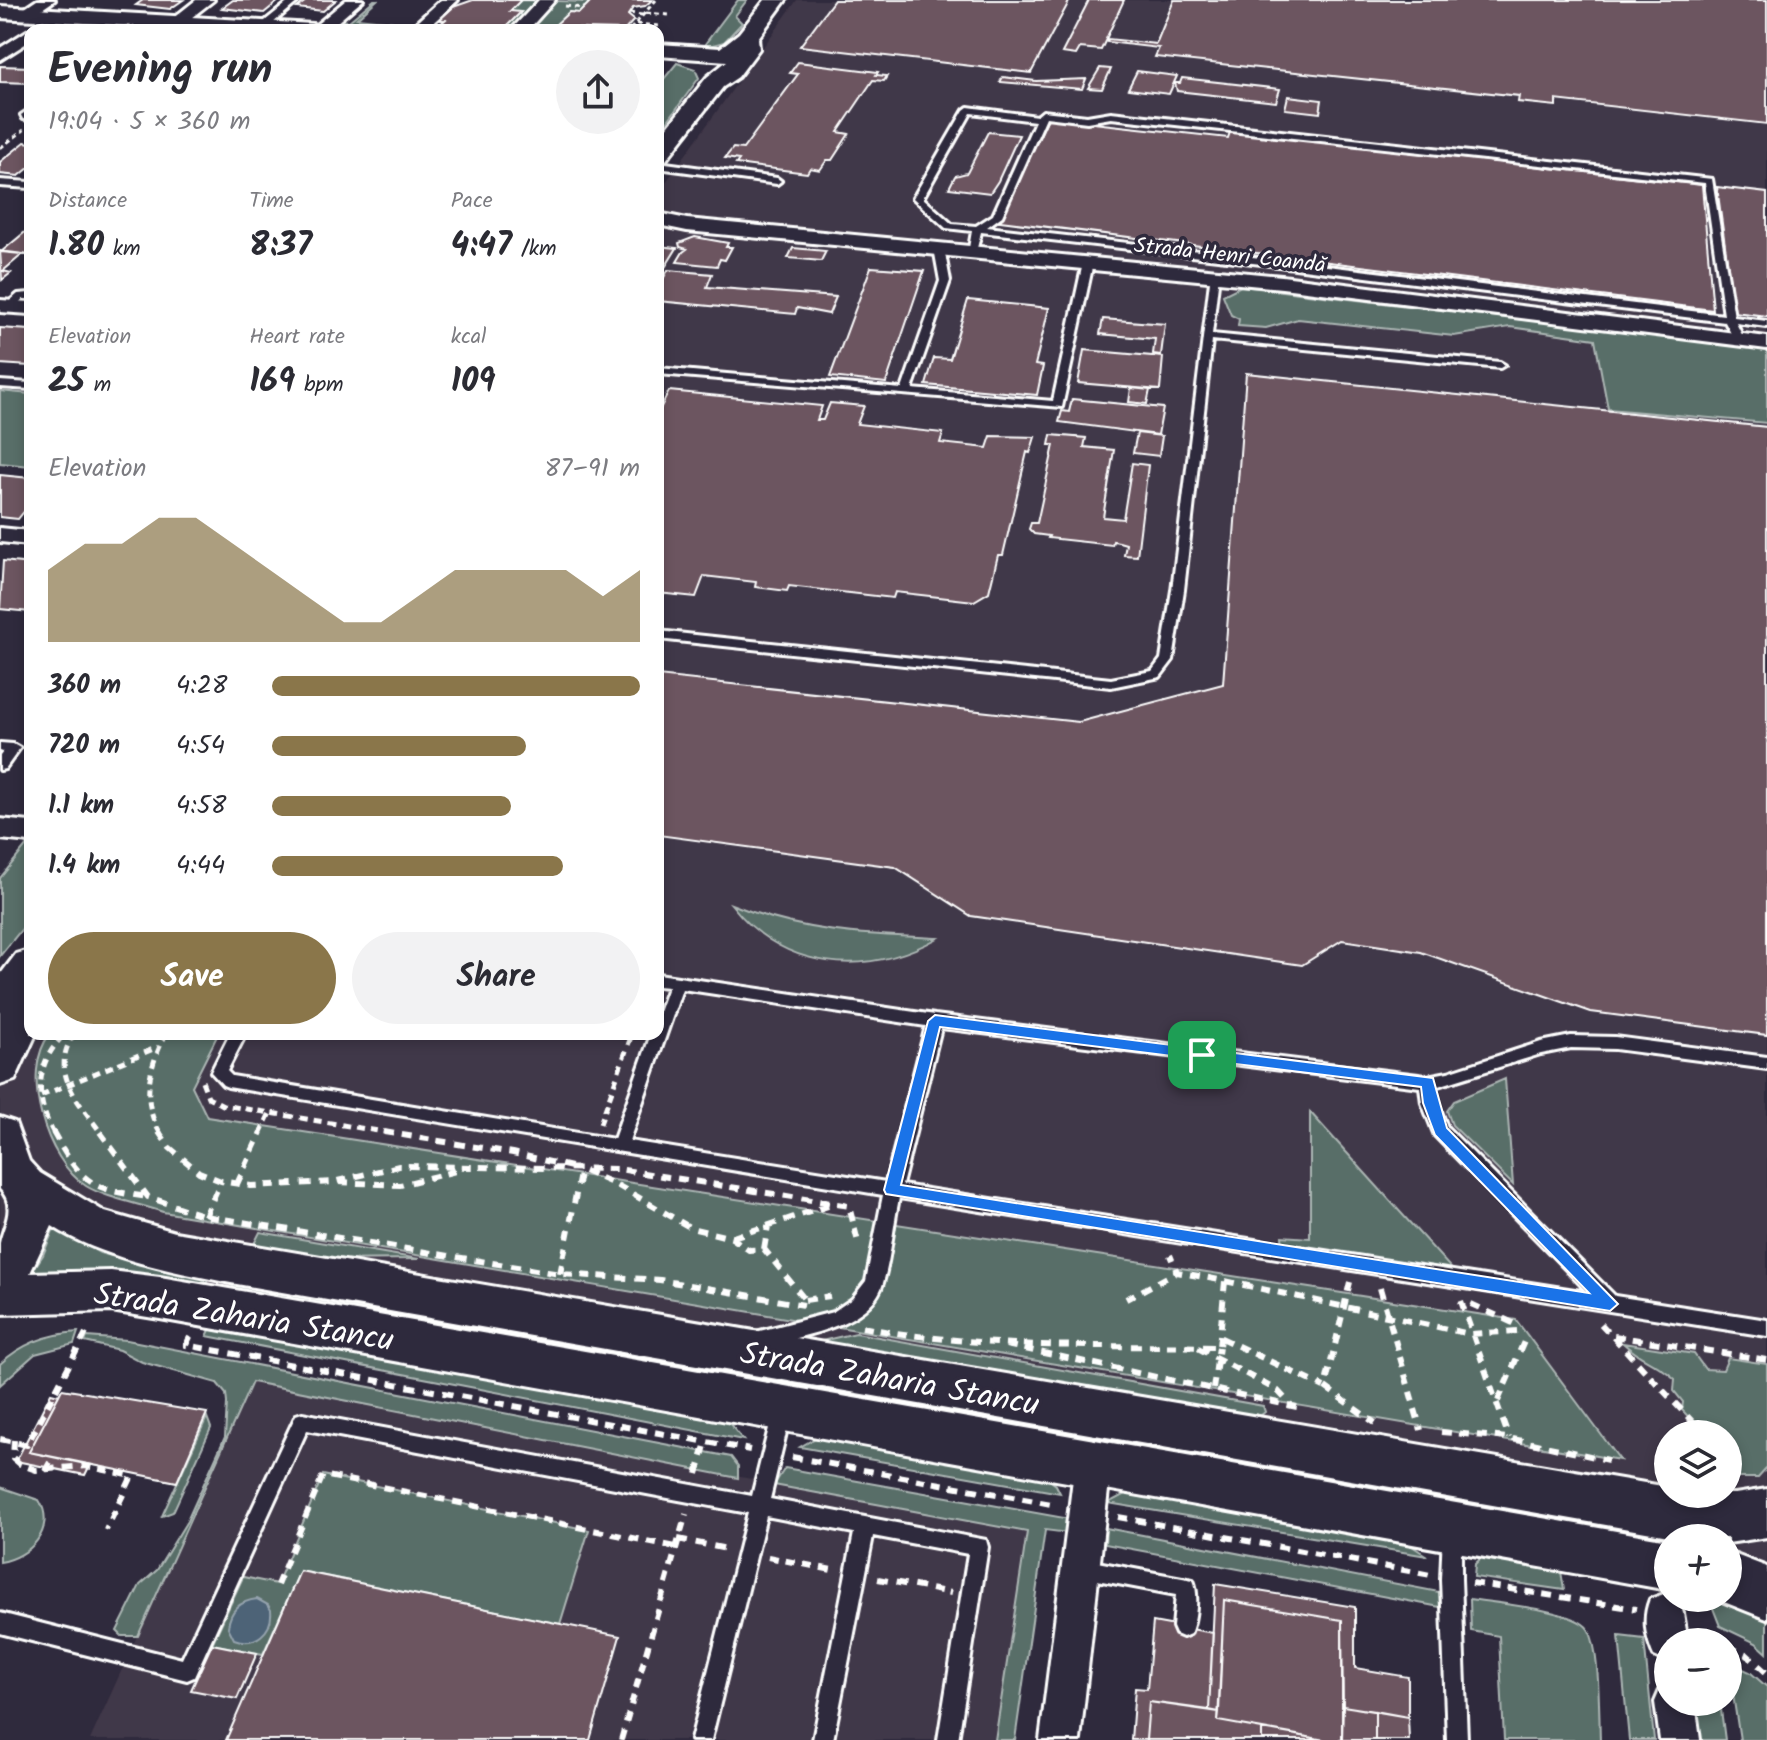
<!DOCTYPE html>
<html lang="en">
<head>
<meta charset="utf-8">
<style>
  body { margin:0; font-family:Kalam,sans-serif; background:#f2f2f3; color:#2b2b33; height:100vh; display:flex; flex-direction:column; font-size:30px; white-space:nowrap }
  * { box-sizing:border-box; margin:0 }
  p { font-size:26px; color:#7c7c81 }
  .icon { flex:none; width:44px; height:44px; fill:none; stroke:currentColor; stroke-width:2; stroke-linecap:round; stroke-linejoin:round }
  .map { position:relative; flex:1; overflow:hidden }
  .details { position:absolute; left:24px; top:24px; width:640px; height:1016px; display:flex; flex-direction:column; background:#fff; border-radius:16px; box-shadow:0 4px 12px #0003 }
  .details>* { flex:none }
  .tools { position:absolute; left:1654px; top:1420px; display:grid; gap:16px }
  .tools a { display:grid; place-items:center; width:88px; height:88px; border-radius:50%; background:#fff; box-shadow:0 4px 12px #0003; font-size:40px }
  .pin { position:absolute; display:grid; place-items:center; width:68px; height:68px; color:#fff; margin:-34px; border-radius:16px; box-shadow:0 4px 12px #0006 }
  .round { display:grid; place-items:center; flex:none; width:84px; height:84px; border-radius:42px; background:#f2f2f3 }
  .headline { display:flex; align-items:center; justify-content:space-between; height:136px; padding:0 24px }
  h1 { font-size:44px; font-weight:700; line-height:60px }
  .figures { display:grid; grid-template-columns:repeat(3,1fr); gap:12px; height:136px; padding:8px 24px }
  .figures div { display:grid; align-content:center }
  .figures b { font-size:34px; font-weight:700 }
  .figures small { font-size:22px; font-weight:400 }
  .figures p { font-size:22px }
  .chart { height:224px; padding:16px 24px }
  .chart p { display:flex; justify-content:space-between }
  .chart svg { width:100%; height:144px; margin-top:8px; fill:#8a764a; opacity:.7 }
  .cta { display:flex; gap:16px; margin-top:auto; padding:16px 24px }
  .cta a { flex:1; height:92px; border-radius:48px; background:#8a764a; color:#fff; font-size:32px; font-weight:700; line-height:92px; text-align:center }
  .cta a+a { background:#f2f2f3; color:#2b2b33 }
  ul { padding:0 24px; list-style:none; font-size:26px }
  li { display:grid; grid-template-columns:128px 96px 1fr; align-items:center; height:60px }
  li i { height:20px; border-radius:10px; background:#8a764a }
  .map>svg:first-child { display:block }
</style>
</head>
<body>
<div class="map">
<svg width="1767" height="1740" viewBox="0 0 1767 1740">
  <rect width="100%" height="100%" fill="#2f2a3d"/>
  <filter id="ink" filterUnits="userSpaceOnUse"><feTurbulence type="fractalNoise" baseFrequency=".0125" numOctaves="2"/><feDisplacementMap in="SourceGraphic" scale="16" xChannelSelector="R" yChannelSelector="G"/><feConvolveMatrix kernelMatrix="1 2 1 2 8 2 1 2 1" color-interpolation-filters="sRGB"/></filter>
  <g filter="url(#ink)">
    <!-- built -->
    <path fill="#413748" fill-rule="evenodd" d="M797,0H1767V1576L1728,1569V1538H1668V1559L0,1268V1087L40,1034H658V193ZM1668,1434H1728V1494H1668Z
      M252,1382L1044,1536L1015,1740H90Z"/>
    <!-- green -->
    <path fill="#586e68" stroke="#acb6b4" stroke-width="2" d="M374,0H377L357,18L413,24L407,30L334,26L341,20L349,21Z
      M521,0L590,2L579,13L569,12L553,27L558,30H495L505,28L520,13L510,11Z
      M738,0H747L735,16L742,23L724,42L702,48Z
      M677,63L695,69L699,78L658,134V86Z
      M1241,286L1767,349V423L1608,409L1595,339L1510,327L1454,336L1298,319L1266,328L1238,326L1239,319L1231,315L1223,295Z
      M0,391L30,394V466L0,463Z
      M27,845H30V919L0,956V878Z
      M731,904C803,933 862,935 938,938C866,978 783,971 731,904Z
      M50,1034H218L192,1086L207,1117L1516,1320L1620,1460L163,1212C141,1204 105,1198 86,1186C46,1161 19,1072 50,1034Z
      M1505,1079L1513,1185L1452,1125L1447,1111L1454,1101Z
      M1310,1112L1458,1276L1283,1248L1282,1236L1310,1238Z
      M54,1228L100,1253L145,1264L212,1274L203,1288C138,1275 98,1265 32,1278L31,1273L43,1255Z
      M260,1232L419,1259L325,1260L253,1246Z
      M237,1279L947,1411L1606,1519L1607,1542L229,1293Z
      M215,1320L726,1419L743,1440L207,1336Z
      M78,1332L74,1344L35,1354L0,1385V1364C21,1344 49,1334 78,1332Z
      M856,1333L1263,1406L1265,1412L1260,1416H1229L817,1342Z
      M87,1337L127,1340L731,1457L738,1466V1478L252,1382L138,1636H122L117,1631L140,1585L157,1570L187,1521L225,1437L227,1403L226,1394L217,1383L142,1362L119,1350L85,1342Z
      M1623,1343L1694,1354L1705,1369L1723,1370L1728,1358L1767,1364V1468L1758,1478H1728V1434H1704L1682,1410L1683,1402L1674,1391L1675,1379C1656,1361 1643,1362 1623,1343Z
      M207,1417L211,1428L173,1512L162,1516Z
      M819,1436L1043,1475L1056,1485L1060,1493L800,1447Z
      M785,1468L1070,1519L1068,1533L1045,1530L1015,1740H995L1027,1532L774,1485Z
      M323,1475L589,1530L560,1624L300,1571L263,1654L212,1644L243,1577L277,1584Z
      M0,1487L39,1500C57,1529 29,1558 0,1562Z
      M1125,1494L1406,1542L1427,1556L1108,1503Z
      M1106,1528L1439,1592L1440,1607L1105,1544Z
      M1484,1555L1560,1565L1564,1590L1474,1577L1475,1564Z
      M1709,1598H1728L1767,1616V1653L1756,1643L1720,1626Z
      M1470,1599C1494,1603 1576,1610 1588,1629C1600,1647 1599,1716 1600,1740H1504L1499,1636L1471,1631Z
      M1619,1636L1644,1639L1654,1740H1629Z
      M1728,1662L1750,1672L1767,1687V1740H1740Z
      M1695,1702H1720L1725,1740H1700Z"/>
    <!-- water -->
    <path fill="#4d6477" stroke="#94a2ad" stroke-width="2" d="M257,1599L268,1605L271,1610C273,1632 255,1647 234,1639L228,1627C230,1611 240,1601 257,1599Z"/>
    <!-- building -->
    <path fill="#6c5460" stroke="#fff" stroke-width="2" d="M143,0H183L170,9L136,5Z
      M233,0H280L264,13L222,8Z
      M307,0H336L323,11L297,8Z
      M473,0H534H521L510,11L521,12L505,28L437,27L445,20H439L453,7Z
      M580,0H652L645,6L633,8L628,15L634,20L625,30L552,28L569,12L579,13L590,2Z
      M834,0H1070L1031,73L800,46Z
      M1089,0H1124L1101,50L1080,48L1076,55L1062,53Z
      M1174,0H1767V124L1556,100V106L1518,102L1519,96L1155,57L1159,48L1107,42L1108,39L1156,44Z
      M798,62L878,72L876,75L887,76L884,81L873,80L838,132L849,134L832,160H827L820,170L810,168L807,173L736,164L739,160L725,158L733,148L743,149L798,74L790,73Z
      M0,66L30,67V83L0,82Z
      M1100,68L1111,69L1102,89L1088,88Z
      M1137,71L1177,76L1169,94L1128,89Z
      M1003,77L1036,81L1086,79L1082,89L1000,82Z
      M1182,78L1280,89L1276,102L1177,91L1175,83H1180Z
      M1288,96L1322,100L1320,113L1285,109Z
      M1048,118L1228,138L1230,132L1702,185L1713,310L1000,221Z
      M988,132L1019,135L998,181L990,193L949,188L955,176L967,173Z
      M25,142L30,143V167L19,176L0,174V162Z
      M1717,187L1767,193V316L1734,312Z
      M30,228V255L1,252Z
      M695,237L728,243L726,247H732L725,260L720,259L717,266L677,262L683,252L687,249L680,247L679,243Z
      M658,246L677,248L659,277H658Z
      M793,248L826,251L821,261L788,258Z
      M0,251L23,254L3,271L11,273L2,280Z
      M871,267L924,271L886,383L830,377Z
      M668,270L712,274L707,287L836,297L829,314L797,308L795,314L658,301V282L661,283Z
      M968,300L1049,308L1035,365L1043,366L1037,395L926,385L934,358L950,359Z
      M1103,319L1165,324L1161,355L1153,354L1155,339L1100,334Z
      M0,328L30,330V366L0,364Z
      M1084,350L1163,357L1160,390L1078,383Z
      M1246,373L1767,427V1035L1591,1012L1421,952L1375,945L1342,940L1302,965L971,916L895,867L658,835V676L1079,722L1223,684Z
      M1131,388L1150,390L1147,404L1129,402Z
      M669,391L822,406L817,420H823L830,403L864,406L857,424L943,433L940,443L987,448L991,436L1035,437L1030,453L1027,452L1003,555H998L989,592L974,601L895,592L893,598L789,586L787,591L755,587L756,582L704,576L696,597L658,593V413Z
      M1072,399L1163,408L1158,435L1059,422L1062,411L1069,412Z
      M1137,433L1162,436L1159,456L1133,453Z
      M1051,435L1086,438L1084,447L1114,450L1103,517L1123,519L1132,463L1148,465L1137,556L1124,555L1126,544L1119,542L1113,541L1112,545L1048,538L1049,536L1034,534L1029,529L1031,523H1037L1054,445H1049Z
      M0,475L30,478V504L18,519L0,517Z
      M3,561L30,564V612L0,609Z
      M62,1389L207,1413L177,1482L29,1452Z
      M51,1393L59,1395L29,1452L90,1465L85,1475L16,1461Z
      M300,1571L620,1636L590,1740H226Z
      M1215,1584L1355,1607V1668L1408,1677V1717L1343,1706L1342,1620L1224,1600L1219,1712L1209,1710Z
      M1224,1600L1342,1620V1740H1325L1218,1721Z
      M1153,1622L1213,1633L1209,1710L1149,1702L1146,1740H1131L1135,1688L1147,1689Z
      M212,1644L257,1653L237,1699L191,1690Z
      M1149,1702L1219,1712L1218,1721L1262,1729V1740H1146Z
      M1343,1706L1375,1711V1740H1342Z
      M1375,1711L1408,1717L1409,1740H1375Z
      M1262,1729L1325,1740H1262Z"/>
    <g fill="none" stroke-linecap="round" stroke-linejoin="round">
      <!-- lane casing -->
      <g stroke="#fff" stroke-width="6">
        <path id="lane" d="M291,0H300L266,29H260V25Z
          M968,107L1037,116L1043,111L1087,116L1111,112L1712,179L1734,317L1767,321V327L1736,323L1744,339L1739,342L1734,339L1725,322L1287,267L981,232L976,252L968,254L972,231L946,228L913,198L964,110ZM971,113L1035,121L993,215L976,226L952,224L923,198ZM1046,117L1087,122L1111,118L1705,183L1724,315L1287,261L987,227L1002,216Z
          M658,162L777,178L781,181L777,184L658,168Z
          M0,180L30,182V188L0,186Z
          M939,245L944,248L950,281L912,389L1053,401L1083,263L1091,261L1093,263L1062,407L658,374V368L902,389L940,281L934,248Z
          M1211,273L1219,275L1212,334L1500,362L1505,365L1500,368L1212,340L1184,590L1173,660L1160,677L1111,687L658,639V631L1111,679L1152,671L1161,659L1172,590Z
          M30,293V299H23L12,308L4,306L18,294Z
          M0,381L30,383V389L0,387Z
          M0,743L13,744L20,748L5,769L0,770V756L3,752L0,751Z
          M658,974L935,1015L1427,1076L1448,1072L1541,1042L1571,1036L1615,1037L1767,1057V1069L1615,1049L1571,1048L1541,1054L1435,1087L1438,1103L1447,1127L1615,1296L1767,1320V1336L899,1198C893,1226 891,1256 883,1283C870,1327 800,1336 762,1346L756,1344L753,1338L756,1332L833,1312L852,1299L866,1281L883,1195L228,1087L223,1085L211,1072L230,1034H246L227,1071L232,1076L614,1139L651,1034H658V1015L668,987L658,986ZM682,989L926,1026L886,1182L629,1141ZM941,1028L1420,1087L1422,1103L1435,1136L1588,1292L902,1185Z
          M782,1404L788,1406L791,1412L770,1499L986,1540L988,1547L958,1740H938L968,1554L873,1536L833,1740H813L854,1533L766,1516L711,1740H691L748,1513L307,1430L194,1677L187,1680L0,1633V1613L182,1659L296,1415L302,1413L752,1496L773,1412L776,1406Z
          M1452,1523L1459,1526L1461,1532V1579L1467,1740H1447L1441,1579L1443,1532L1445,1526Z
          M1081,1559L1193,1580C1199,1594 1196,1620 1190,1634L1183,1637L1176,1634L1173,1627L1176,1595L1081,1577L1074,1575L1071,1568L1074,1561Z"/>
      </g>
      <!-- street casing -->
      <g stroke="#fff" stroke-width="6">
        <path id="street" d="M37,0H55L32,16H22V10Z
          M196,0H214L182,25H172V19Z
          M346,0H363L328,30H310Z
          M441,0H458L425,30H408Z
          M539,0H555L528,30H511Z
          M30,29L33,30H30V41L0,60V48Z
          M30,109V120L23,119L21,115Z
          M658,213L687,219L1282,276L1767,337V349L1282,288L687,231L658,225Z
          M0,300L30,302V314L0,312Z
          M0,528L30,531V545L0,542Z
          M0,819L30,822V842L0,839Z
          M1093,1446L1106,1451L1111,1463L1080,1740H1040L1075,1463L1080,1451Z
          M1664,1594L1668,1598L1678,1599L1683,1613L1688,1642H1668V1662L1654,1656C1646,1637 1642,1619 1650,1599Z
          M1668,1685V1702H1695L1700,1740H1660L1655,1702L1661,1688Z"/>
      </g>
      <!-- secondary casing -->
      <g stroke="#fff" stroke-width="6">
        <path id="secondary" d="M765,0H786L758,38L759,49L738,77L723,87L666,160L658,162V139L707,77L727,61L658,56V44L720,48L739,33Z
          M0,6L313,24L324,30H203L0,18Z
          M30,950V1034H36L15,1080L0,1085V975L16,954Z
          M0,1117L15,1122L29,1161L40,1173L105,1212L175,1232L1668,1487V1494H1735L1767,1489V1537L1728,1543V1538H1680L231,1283C171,1271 104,1259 52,1226L30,1273L111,1271L160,1277L1668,1540V1590L160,1319L111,1311L0,1314C0,1292 0,1265 0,1243C4,1224 17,1207 0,1189Z
          M1728,1552L1767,1567V1619L1714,1598H1728Z"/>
      </g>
      <!-- path-far2 -->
      <path stroke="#fff" stroke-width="3" stroke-dasharray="5 4" stroke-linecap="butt" d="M565,6L584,8
        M629,13L642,15
        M646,13L669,15
        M636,24L659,26
        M352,28L383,30
        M630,30L656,0
        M0,148L24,130"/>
      <!-- path-far1 -->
      <path stroke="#fff" stroke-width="5" stroke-dasharray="8 6" stroke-linecap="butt" d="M74,1034C48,1073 79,1102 102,1134
        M202,1081L208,1097L223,1105L396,1134
        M41,1096L158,1047
        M600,1124L632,1034
        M54,1134C34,1098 35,1063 65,1034
        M161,1134C140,1102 149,1066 166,1034
        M260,1134L270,1113"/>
      <!-- path -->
      <path stroke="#fff" stroke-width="6" stroke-dasharray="10 8" stroke-linecap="butt" d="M53,1132C82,1184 90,1189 148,1197
        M100,1132L148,1197L205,1216L560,1274L660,1280L804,1305
        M159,1132L170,1148L199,1172L221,1181L251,1186L333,1182L399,1166L618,1169L849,1206L859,1246
        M384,1132L513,1153L571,1167
        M584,1171L617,1185L691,1228L732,1238L749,1250L764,1249L805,1300
        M339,1182L400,1185L456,1171
        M237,1184L261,1132
        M205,1216L221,1181
        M733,1237L834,1204
        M764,1249L768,1226
        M560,1274L581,1169
        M1225,1281L1470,1334L1517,1331
        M1350,1282L1325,1387L1375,1423
        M1380,1288L1421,1430
        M1126,1299L1177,1272
        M805,1300L830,1296
        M1461,1301L1509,1438
        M1471,1304L1513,1323
        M1601,1324L1704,1434
        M862,1327C979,1350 1100,1345 1219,1347L1225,1281L1177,1272L1170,1255
        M1614,1336L1767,1360
        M190,1337L186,1345L750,1450
        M1221,1338L1324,1387
        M1006,1345L1297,1407
        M1198,1348L1278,1391L1291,1405
        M1213,1389L1219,1347
        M1498,1401L1526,1337
        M1441,1432L1509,1438L1608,1460
        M0,1439L27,1445L86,1333
        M14,1440L13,1458L20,1464L36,1470L87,1466L132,1476L106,1530
        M792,1457L1057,1505
        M45,1471L53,1457
        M697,1474L706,1442
        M1118,1517L1431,1575
        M678,1539L727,1549
        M768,1557L837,1571
        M878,1579L951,1593
        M1472,1583L1636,1609
        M277,1585L323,1475L676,1547
        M1700,1633L1717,1642
        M1728,1647L1746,1654L1767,1673
        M621,1740L686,1514"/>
      <!-- lane -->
      <use href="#lane" fill="#2f2a3d" fill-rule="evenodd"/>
      <!-- street -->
      <use href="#street" fill="#2f2a3d" fill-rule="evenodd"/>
      <!-- secondary -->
      <use href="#secondary" fill="#2f2a3d" fill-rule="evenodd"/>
    </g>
  </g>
  <!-- route -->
  <path fill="#1a73e8" stroke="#fff" stroke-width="2" fill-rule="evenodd" d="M935,1015L1433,1078L1447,1128L1618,1304L1610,1311L886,1194L884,1190L928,1021ZM940,1027L1421,1087L1423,1103L1435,1135L1589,1293L901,1185Z"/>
  <g text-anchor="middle" stroke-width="7" stroke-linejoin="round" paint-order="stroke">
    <!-- far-street labels -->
    <g font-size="22" fill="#fff" stroke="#2f2a3d">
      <text transform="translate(1230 254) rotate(6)" y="8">Strada Henri Coandă</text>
    </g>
    <!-- near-street labels -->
    <g font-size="32" fill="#fff" stroke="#2f2a3d">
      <text transform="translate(244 1316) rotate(9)" y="11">Strada Zaharia Stancu</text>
      <text transform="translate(890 1378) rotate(10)" y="11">Strada Zaharia Stancu</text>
    </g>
  </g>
</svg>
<div class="tools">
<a><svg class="icon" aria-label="layers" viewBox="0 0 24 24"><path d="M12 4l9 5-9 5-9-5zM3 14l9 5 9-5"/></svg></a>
<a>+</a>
<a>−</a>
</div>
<div class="pin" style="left:1202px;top:1055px;background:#1e9e55"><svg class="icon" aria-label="arrive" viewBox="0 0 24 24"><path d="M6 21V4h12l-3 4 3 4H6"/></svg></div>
<section class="details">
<div class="headline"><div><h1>Evening run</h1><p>19:04 · 5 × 360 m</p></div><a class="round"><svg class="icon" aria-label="share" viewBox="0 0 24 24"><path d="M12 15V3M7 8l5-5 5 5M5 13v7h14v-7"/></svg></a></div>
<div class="figures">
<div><p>Distance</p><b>1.80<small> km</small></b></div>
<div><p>Time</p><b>8:37</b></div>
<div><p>Pace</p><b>4:47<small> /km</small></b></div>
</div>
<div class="figures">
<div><p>Elevation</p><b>25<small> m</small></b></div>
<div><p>Heart rate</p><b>169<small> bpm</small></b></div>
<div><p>kcal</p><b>109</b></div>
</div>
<div class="chart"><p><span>Elevation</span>87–91 m</p>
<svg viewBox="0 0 160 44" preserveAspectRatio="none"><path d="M0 44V22L10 14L20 14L30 6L40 6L50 14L60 22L70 30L80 38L90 38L100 30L110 22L120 22L130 22L140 22L150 30L160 22V44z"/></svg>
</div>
<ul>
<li><b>360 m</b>4:28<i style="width:100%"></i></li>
<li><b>720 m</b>4:54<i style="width:69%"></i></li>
<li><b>1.1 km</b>4:58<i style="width:65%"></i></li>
<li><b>1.4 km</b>4:44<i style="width:79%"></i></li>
</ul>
<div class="cta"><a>Save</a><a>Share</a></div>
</section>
</div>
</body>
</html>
